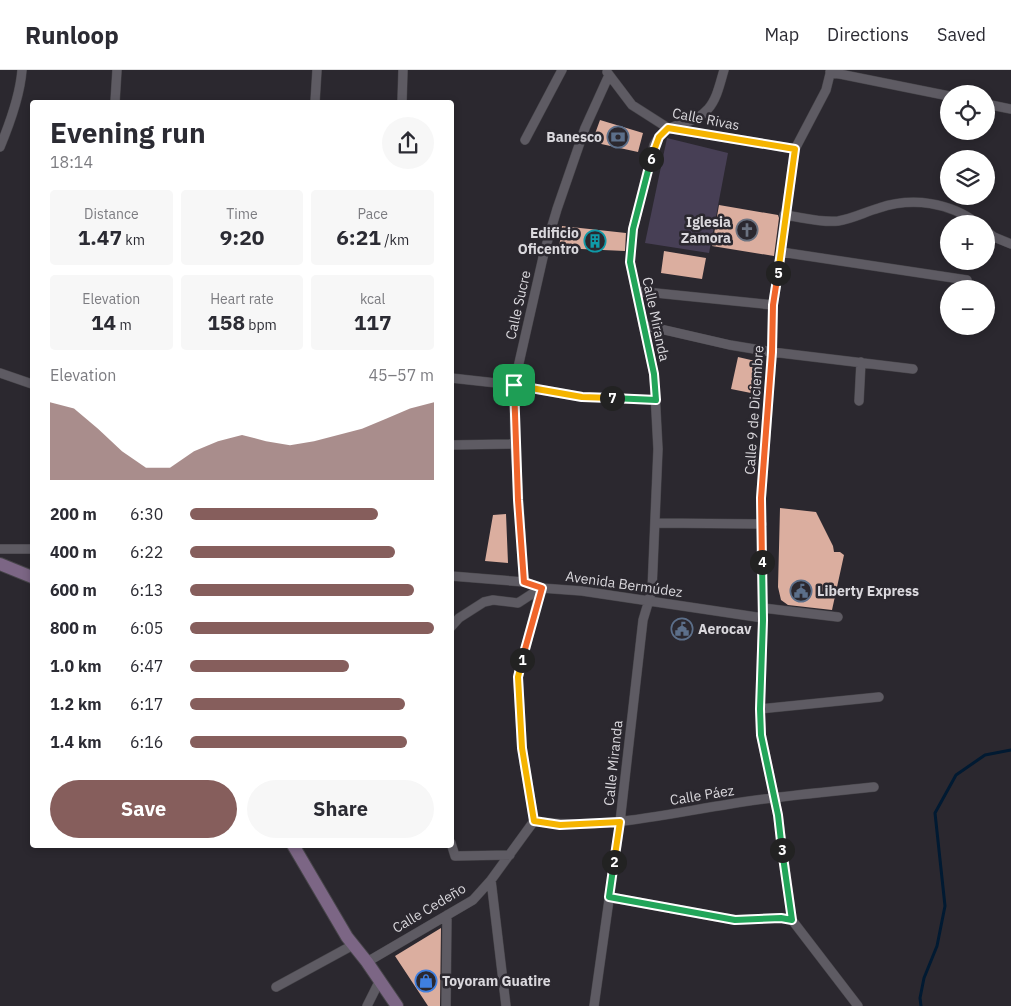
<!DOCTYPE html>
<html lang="en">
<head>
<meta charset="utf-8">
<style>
  body { margin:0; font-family:"IBM Plex Sans",sans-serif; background:#f7f7f7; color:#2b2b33; height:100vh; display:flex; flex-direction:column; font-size:19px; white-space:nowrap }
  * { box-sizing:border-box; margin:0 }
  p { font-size:16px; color:#7c7c81 }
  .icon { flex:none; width:28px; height:28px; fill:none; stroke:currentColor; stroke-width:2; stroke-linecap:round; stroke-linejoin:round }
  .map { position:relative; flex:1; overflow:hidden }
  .sheet { position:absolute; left:30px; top:30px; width:424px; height:748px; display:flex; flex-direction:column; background:#fff; border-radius:5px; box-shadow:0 2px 8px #0003 }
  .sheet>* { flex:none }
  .controls { position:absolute; left:940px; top:15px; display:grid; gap:10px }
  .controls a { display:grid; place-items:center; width:55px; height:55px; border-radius:50%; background:#fff; box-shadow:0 2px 8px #0003; font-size:25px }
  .pin { position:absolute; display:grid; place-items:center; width:42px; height:42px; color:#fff; margin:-21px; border-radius:10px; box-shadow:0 2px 8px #0006 }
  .km { position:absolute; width:25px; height:25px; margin:-12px; border-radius:50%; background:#222; color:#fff; font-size:14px; line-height:25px; text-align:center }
  .round { display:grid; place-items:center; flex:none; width:52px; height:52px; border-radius:26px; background:#f7f7f7 }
  .summary { display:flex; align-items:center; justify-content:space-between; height:85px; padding:0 20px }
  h1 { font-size:28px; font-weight:700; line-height:38px }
  .figures { display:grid; grid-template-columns:repeat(3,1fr); gap:8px; height:85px; padding:5px 20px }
  .figures div { display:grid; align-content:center; border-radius:5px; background:#f7f7f7; text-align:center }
  .figures b { font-size:21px; font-weight:700 }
  .figures small { font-size:14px; font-weight:400 }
  .figures p { font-size:14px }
  .chart { height:140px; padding:10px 20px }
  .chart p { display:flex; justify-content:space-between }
  .chart svg { width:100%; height:90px; margin-top:5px; fill:#865e5c; opacity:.7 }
  .action { display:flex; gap:10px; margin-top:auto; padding:10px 20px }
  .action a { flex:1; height:58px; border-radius:30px; background:#865e5c; color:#fff; font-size:20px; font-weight:700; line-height:58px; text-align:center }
  .action a+a { background:#f7f7f7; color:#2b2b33 }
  ul { padding:0 20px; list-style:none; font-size:16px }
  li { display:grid; grid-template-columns:80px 60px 1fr; align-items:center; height:38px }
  li i { height:12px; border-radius:6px; background:#865e5c }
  header { display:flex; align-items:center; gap:30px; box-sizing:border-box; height:70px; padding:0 25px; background:#fff; border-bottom:1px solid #e1e1e2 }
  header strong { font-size:24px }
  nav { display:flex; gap:28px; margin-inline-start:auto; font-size:18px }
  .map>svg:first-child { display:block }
</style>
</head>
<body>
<header>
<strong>Runloop</strong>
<nav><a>Map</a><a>Directions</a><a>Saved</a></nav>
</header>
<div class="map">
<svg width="1011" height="936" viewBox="0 0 1011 936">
  <rect width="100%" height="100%" fill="#2b282f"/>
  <!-- green -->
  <path fill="#473f55" d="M667,68L728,83L709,183L645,173Z"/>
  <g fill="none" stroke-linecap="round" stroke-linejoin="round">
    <!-- stream -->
    <path stroke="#011a32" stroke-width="3" d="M921,936L920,928L924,908L937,876L945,836L935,743L956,705L985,685L1011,680"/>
  </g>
  <!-- building -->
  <path fill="#dbae9f" d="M600,50L643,63L638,82L592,72Z
    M719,135L778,145L779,148L774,186L712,176Z
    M562,156L626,163L625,181L559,178Z
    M664,181L706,188L702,209L661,203Z
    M738,287L764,293L756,324L731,319Z
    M780,438L816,442L833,476L834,482H840L844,485L832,540L788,535L781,530L778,517Z
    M506,444L508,493L485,491L493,445Z
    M441,858L440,936H428L395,886Z"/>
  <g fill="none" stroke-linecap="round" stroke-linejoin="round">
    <!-- street casing -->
    <g stroke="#47454a" stroke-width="10">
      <path id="street" d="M831,0L826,20L795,79L773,235L772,282L761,428L763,550L760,639L761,665L778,745L792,850L858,936
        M607,2L632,35L668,58L795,79
        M830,2L949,26
        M115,32L117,0
        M315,32L317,0
        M402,32L403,0
        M986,34L1011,39
        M525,70L562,0
        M0,77C10,53 20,26 22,0
        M784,145C801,147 821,153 838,151C852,149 865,142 879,138C912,127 950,132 978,154
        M986,161L994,167L1011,174
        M781,182L967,210
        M636,221L773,235
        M643,255L730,275L772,282L913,299
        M0,303L32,314
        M451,308L514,315L582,327L656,330
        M859,331L861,292
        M451,375L515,374
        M656,453L762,454
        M0,479H32
        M451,506L524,512L541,518L582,521L763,548
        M524,512L515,374L514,315L544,183L557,139L585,58L609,5
        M763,538L838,547
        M451,557L459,548L484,532L493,530L518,533L541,518
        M760,639L879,627
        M534,751C599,761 666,744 730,734C778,726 826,722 874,717
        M534,751L522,678L518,607L541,518
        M451,773L455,786L510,785
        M491,810L506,936
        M609,827L735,850L781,848L792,850
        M367,892L473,830L491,810L534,751
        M276,917L353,875
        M367,936L380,910
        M446,936L447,845
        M594,936L620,752L643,550L652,520L658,379L654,304L630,193L633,159L654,75C668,48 692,58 708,39C717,29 720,13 724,0"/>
    </g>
    <!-- secondary casing -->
    <g stroke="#47454a" stroke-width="14">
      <path id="secondary" d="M0,494L32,507
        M293,775L347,867L367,892L397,936"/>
    </g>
    <!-- street -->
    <use href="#street" stroke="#5e5b63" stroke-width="9"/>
    <!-- secondary -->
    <use href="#secondary" stroke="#7c6685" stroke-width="12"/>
  </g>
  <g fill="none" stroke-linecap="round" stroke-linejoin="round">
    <!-- split-1 casing -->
    <g stroke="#fff" stroke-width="10">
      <path id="split-1" d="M514,315L518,430L524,512L542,518L522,590"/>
    </g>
    <!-- split-2 casing -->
    <g stroke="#fff" stroke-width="10">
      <path id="split-2" d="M522,590L518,607L522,678L534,751L560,755L620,752L614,792"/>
    </g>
    <!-- split-3 casing -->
    <g stroke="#fff" stroke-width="10">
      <path id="split-3" d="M614,792L609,827L735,850L781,848L792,850L782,780"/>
    </g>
    <!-- split-4 casing -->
    <g stroke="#fff" stroke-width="10">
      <path id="split-4" d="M762,492L763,550L760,639L761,665L778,745L782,780"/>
    </g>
    <!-- split-5 casing -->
    <g stroke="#fff" stroke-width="10">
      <path id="split-5" d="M762,492L761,428L772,282L773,235L778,203"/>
    </g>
    <!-- split-6 casing -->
    <g stroke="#fff" stroke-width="10">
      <path id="split-6" d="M651,89L659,67L668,58L795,79L778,203"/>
    </g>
    <!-- split-7 casing -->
    <g stroke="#fff" stroke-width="10">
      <path id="split-7" d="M612,328L656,330L654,304L630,192L633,159L651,89"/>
    </g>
    <!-- split-8 casing -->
    <g stroke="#fff" stroke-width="10">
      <path id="split-8" d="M514,315L582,327L612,328"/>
    </g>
    <!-- split-1 -->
    <use href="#split-1" stroke="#f0652b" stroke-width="6"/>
    <!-- split-2 -->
    <use href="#split-2" stroke="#f5b400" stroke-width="6"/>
    <!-- split-3 -->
    <use href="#split-3" stroke="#22a559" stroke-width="6"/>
    <!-- split-4 -->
    <use href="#split-4" stroke="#22a559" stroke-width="6"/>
    <!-- split-5 -->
    <use href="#split-5" stroke="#f0652b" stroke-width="6"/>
    <!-- split-6 -->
    <use href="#split-6" stroke="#f5b400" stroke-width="6"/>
    <!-- split-7 -->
    <use href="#split-7" stroke="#22a559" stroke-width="6"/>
    <!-- split-8 -->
    <use href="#split-8" stroke="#f5b400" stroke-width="6"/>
  </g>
  <!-- icons -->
  <defs>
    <g id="bank-ring" transform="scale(1.125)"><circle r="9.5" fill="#2b282f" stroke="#5c6f8a" stroke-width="1.5"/><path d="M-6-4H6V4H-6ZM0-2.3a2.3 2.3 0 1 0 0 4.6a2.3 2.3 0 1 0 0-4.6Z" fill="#5c6f8a"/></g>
    <g id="church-ring" transform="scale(1.125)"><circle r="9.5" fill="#2b282f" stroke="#6b7280" stroke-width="1.5"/><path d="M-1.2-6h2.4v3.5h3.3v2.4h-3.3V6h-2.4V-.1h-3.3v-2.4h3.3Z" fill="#6b7280"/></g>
    <g id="building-ring" transform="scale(1.125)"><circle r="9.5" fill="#2b282f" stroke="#0f9aa8" stroke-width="1.5"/><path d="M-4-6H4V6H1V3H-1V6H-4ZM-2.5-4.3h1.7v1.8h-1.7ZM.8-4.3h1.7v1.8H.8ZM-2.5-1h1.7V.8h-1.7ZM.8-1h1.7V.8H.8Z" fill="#0f9aa8"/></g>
    <g id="civic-ring" transform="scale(1.125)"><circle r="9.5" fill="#2b282f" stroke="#5c6f8a" stroke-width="1.5"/><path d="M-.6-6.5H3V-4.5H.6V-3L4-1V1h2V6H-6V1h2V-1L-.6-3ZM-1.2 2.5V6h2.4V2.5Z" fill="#5c6f8a"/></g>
    <g id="shop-ring" transform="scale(1.125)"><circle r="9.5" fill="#2b282f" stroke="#3f7fe0" stroke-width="1.5"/><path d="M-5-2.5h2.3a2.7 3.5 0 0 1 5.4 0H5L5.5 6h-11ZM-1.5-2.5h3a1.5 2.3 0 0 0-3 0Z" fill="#3f7fe0"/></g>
  </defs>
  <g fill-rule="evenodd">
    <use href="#bank-ring" x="618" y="67"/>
    <use href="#church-ring" x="747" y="160"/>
    <use href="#building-ring" x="595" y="171"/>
    <use href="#civic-ring" x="801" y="521"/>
    <use href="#civic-ring" x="682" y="559"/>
    <use href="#shop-ring" x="426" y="911"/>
  </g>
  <g text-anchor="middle" stroke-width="5" stroke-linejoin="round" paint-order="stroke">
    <!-- street labels -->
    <g font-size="14" fill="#dad8dd" stroke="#2b282f">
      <text transform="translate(706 49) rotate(11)" y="5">Calle Rivas</text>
      <text transform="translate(518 235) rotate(-77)" y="5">Calle Sucre</text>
      <text transform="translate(656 249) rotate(78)" y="5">Calle Miranda</text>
      <text transform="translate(754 340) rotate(-86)" y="5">Calle 9 de Diciembre</text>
      <text transform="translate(624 514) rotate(8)" y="5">Avenida Bermúdez</text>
      <text transform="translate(613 693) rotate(-84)" y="5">Calle Miranda</text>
      <text transform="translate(702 725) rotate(-9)" y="5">Calle Páez</text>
      <text transform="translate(429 838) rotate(-31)" y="5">Calle Cedeño</text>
    </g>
    <!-- poi labels -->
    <g font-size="14" font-weight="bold" fill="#dad8dd" stroke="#2b282f" text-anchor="end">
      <text x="602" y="72">Banesco</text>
      <text x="731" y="157">Iglesia<tspan x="731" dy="16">Zamora</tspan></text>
      <text x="579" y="168">Edificio<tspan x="579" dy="16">Oficentro</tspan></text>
      <text x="817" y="526" text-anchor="start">Liberty Express</text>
      <text x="698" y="564" text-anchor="start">Aerocav</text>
      <text x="442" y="916" text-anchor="start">Toyoram Guatire</text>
    </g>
  </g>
</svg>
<div class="controls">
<a><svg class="icon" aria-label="locate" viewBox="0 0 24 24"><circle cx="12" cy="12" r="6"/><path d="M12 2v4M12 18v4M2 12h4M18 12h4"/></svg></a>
<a><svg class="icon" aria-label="layers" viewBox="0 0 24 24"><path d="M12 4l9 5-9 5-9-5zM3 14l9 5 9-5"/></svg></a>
<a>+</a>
<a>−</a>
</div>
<div class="pin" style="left:514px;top:315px;background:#1e9e55"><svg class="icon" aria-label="arrive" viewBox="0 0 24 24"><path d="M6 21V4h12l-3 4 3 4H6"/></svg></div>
<b class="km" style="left:522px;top:590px">1</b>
<b class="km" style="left:614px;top:792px">2</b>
<b class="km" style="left:782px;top:780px">3</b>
<b class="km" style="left:762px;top:492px">4</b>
<b class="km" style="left:778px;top:203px">5</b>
<b class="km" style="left:651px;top:89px">6</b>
<b class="km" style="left:612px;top:328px">7</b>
<section class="sheet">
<div class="summary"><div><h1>Evening run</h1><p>18:14</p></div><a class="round"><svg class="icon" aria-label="share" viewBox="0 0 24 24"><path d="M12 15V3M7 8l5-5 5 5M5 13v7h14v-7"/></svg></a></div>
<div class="figures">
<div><p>Distance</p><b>1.47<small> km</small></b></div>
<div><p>Time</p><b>9:20</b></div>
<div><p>Pace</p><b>6:21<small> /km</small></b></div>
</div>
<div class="figures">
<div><p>Elevation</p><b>14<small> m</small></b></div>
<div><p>Heart rate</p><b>158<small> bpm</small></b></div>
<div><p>kcal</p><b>117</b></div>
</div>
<div class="chart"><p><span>Elevation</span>45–57 m</p>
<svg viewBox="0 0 160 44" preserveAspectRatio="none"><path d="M0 44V6L10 9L20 19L30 30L40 38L50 38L60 30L70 25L80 22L90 25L100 27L110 25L120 22L130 19L140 14L150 9L160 6V44z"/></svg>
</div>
<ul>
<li><b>200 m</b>6:30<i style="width:77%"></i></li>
<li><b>400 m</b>6:22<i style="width:84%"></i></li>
<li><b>600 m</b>6:13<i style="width:92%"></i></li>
<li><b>800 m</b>6:05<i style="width:100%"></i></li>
<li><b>1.0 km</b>6:47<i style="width:65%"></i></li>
<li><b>1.2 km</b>6:17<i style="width:88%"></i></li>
<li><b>1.4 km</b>6:16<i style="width:89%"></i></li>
</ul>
<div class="action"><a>Save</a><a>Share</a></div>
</section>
</div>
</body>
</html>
